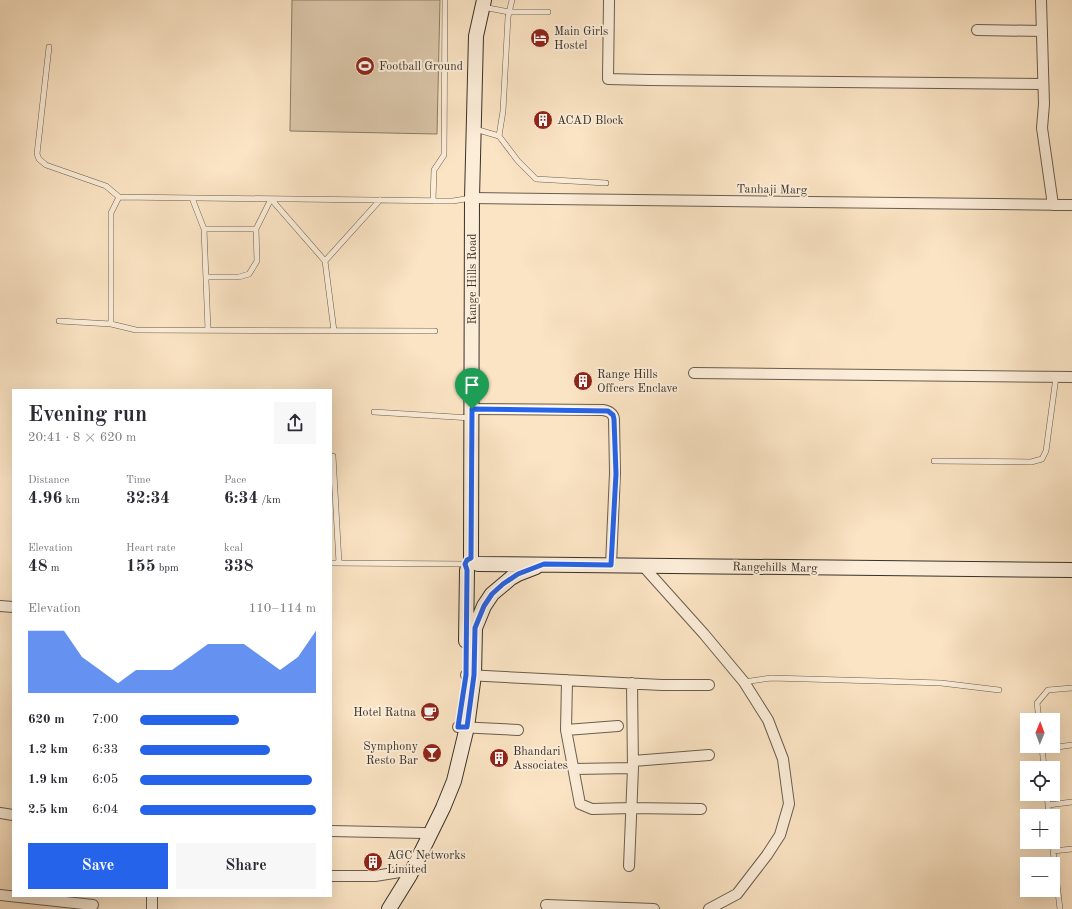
<!DOCTYPE html>
<html lang="en">
<head>
<meta charset="utf-8">
<style>
  body { margin:0; font-family:"Old Standard TT",serif; background:#f7f7f7; color:#2b2b33; height:100vh; display:flex; flex-direction:column; font-size:15px; white-space:nowrap }
  * { box-sizing:border-box; margin:0 }
  p { font-size:13px; color:#7c7c81 }
  .icon { flex:none; width:22px; height:22px; fill:none; stroke:currentColor; stroke-width:2; stroke-linecap:round; stroke-linejoin:round }
  .map { position:relative; flex:1; overflow:hidden }
  .panel { position:absolute; left:12px; top:389px; width:320px; height:508px; display:flex; flex-direction:column; background:#fff; border-radius:0px; box-shadow:0 4px 16px #0002 }
  .panel>* { flex:none }
  .needle { width:26px; rotate:1deg }
  .controls { position:absolute; left:1020px; top:713px; display:grid; gap:8px }
  .controls a { display:grid; place-items:center; width:40px; height:40px; border-radius:0px; background:#fff; box-shadow:0 4px 16px #0002; font-size:20px }
  .pin { position:absolute; display:grid; place-items:center; width:34px; height:34px; color:#fff; margin:-41px -17px; border-radius:50% 50% 50% 0; rotate:-45deg; box-shadow:0 0 4px #0007 }
  .pin .icon { rotate:45deg }
  .round { display:grid; place-items:center; flex:none; width:42px; height:42px; border-radius:0px; background:#f7f7f7 }
  .headline { display:flex; align-items:center; justify-content:space-between; height:68px; padding:0 16px }
  h1 { font-size:22px; font-weight:700; line-height:30px }
  .figures { display:grid; grid-template-columns:repeat(3,1fr); gap:6px; height:68px; padding:4px 16px }
  .figures div { display:grid; align-content:center }
  .figures b { font-size:17px; font-weight:700 }
  .figures small { font-size:11px; font-weight:400 }
  .figures p { font-size:11px }
  .chart { height:112px; padding:8px 16px }
  .chart p { display:flex; justify-content:space-between }
  .chart svg { width:100%; height:72px; margin-top:4px; fill:#2563eb; opacity:.7 }
  .action { display:flex; gap:8px; margin-top:auto; padding:8px 16px }
  .action a { flex:1; height:46px; border-radius:0px; background:#2563eb; color:#fff; font-size:16px; font-weight:700; line-height:46px; text-align:center }
  .action a+a { background:#f7f7f7; color:#2b2b33 }
  ul { padding:0 16px; list-style:none; font-size:13px }
  li { display:grid; grid-template-columns:64px 48px 1fr; align-items:center; height:30px }
  li i { height:10px; border-radius:5px; background:#2563eb }
  .map>svg:first-child { display:block }
</style>
</head>
<body>
<div class="map">
<svg width="1072" height="909" viewBox="0 0 1072 909">
  <rect width="100%" height="100%" fill="#fbe4c4"/>
  <filter id="stains"><feTurbulence type="fractalNoise" baseFrequency=".005" numOctaves="4"/><feColorMatrix values="0 0 0 0 .2 0 0 0 0 .09 0 0 0 0 .02 0 0 0 .5 -.17"/></filter>
  <radialGradient id="worn" r=".72"><stop offset=".6" stop-color="#630" stop-opacity="0"/><stop offset="1" stop-color="#630" stop-opacity=".3"/></radialGradient>
  <!-- green -->
  <path fill="#dac6a9" stroke="#897c68" d="M292,0H440L437,134L290,131Z"/>
  <g fill="none" stroke-linecap="round" stroke-linejoin="round">
    <!-- lane casing -->
    <g stroke="#695e4e" stroke-width="6">
      <path id="lane" d="M483,7L509,12H548
        M49,47L37,154L39,159L46,165L106,186L119,197L453,201L471,198
        M475,129L499,136L518,161L536,179L606,183
        M499,136L503,111L508,17L512,0
        M192,198L204,229L208,330
        M433,201L434,170L444,155L445,0
        M204,229H256L271,199L325,261L334,331
        M325,261L380,200
        M206,277H239L249,274L257,261L256,229
        M59,321L111,324L136,330L435,331
        M111,324V213L119,197
        M374,412L471,418
        M333,456L339,563
        M934,461L1031,462L1042,459L1046,451L1056,377
        M331,563L465,564
        M744,682L771,678L878,681L941,683L999,690
        M1039,720L1037,703L1048,690L1072,688
        M1042,746L1044,768
        M1042,749L1072,745
        M1047,794L1049,816
        M1048,805L1072,802
        M1052,842L1060,909
        M1053,851L1072,849"/>
    </g>
    <!-- street casing -->
    <g stroke="#695e4e" stroke-width="12">
      <path id="street" d="M609,0L608,79L649,80L1043,84
        M1041,0L1044,104L1042,128L1053,205
        M977,30L1042,31
        M472,198L1072,205
        M694,373L1072,377
        M472,409L603,410C609,411 613,413 614,419L615,473L611,565
        M643,566L704,634L744,682L768,720L783,759L789,804L780,835L767,855L737,894L709,909
        M0,606L13,607
        M466,675L662,685H709
        M567,680L566,730L580,804L592,809L631,808L701,809
        M458,727L518,730
        M566,730L618,726
        M633,761L709,755
        M574,769L633,768
        M0,813L13,815
        M331,831L424,833
        M629,866L633,768L632,683
        M331,876H375L406,871
        M0,895L93,905
        M546,905L654,909
        M152,909V896"/>
    </g>
    <!-- secondary casing -->
    <g stroke="#383127" stroke-width="16">
      <path id="secondary" d="M471,558L472,198L476,36L484,0
        M478,564L1072,570
        M466,641L467,570
        M389,909L410,875L443,808L454,781L467,727L474,675L475,628L484,606L492,594L511,578L518,574L536,567"/>
    </g>
    <!-- lane -->
    <use href="#lane" stroke="#fcedd9" stroke-width="5"/>
    <!-- street -->
    <use href="#street" stroke="#fcedd9" stroke-width="10"/>
    <!-- secondary -->
    <use href="#secondary" stroke="#fcedd9" stroke-width="14"/>
  </g>
  <g fill="none" stroke-linecap="round" stroke-linejoin="round">
    <!-- route casing -->
    <g stroke="#fff" stroke-width="8">
      <path id="route" d="M472,409L608,411L613,415L614,419L616,474L611,565L544,564L518,574L503,584L492,594L484,606L475,628L474,675L467,727H458L466,675L467,570L465,564L467,560L471,558Z"/>
    </g>
    <!-- route -->
    <use href="#route" stroke="#2563eb" stroke-width="5"/>
  </g>
  <!-- icons -->
  <defs>
    <g id="hotel-disc" transform="scale(1)"><circle r="9.5" fill="#8f2418" stroke="#fcedd9"/><path d="M-6-4.5h1.5V1H6V5H4.5V3h-9V5H-6ZM-4 0a1.8 1.8 0 1 1 3.6 0ZM.5 0V-2.5h3Q6-2.5 6 0Z" fill="#fff"/></g>
    <g id="stadium-disc" transform="scale(1)"><circle r="9.5" fill="#8f2418" stroke="#fcedd9"/><path d="M0-5a6.5 5 0 1 0 0 10a6.5 5 0 1 0 0-10ZM-3.5-1.8h7v3.6h-7Z" fill="#fff"/></g>
    <g id="building-disc" transform="scale(1)"><circle r="9.5" fill="#8f2418" stroke="#fcedd9"/><path d="M-4-6H4V6H1V3H-1V6H-4ZM-2.5-4.3h1.7v1.8h-1.7ZM.8-4.3h1.7v1.8H.8ZM-2.5-1h1.7V.8h-1.7ZM.8-1h1.7V.8H.8Z" fill="#fff"/></g>
    <g id="cafe-disc" transform="scale(1)"><circle r="9.5" fill="#8f2418" stroke="#fcedd9"/><path d="M-5.5-4.5H6V0H3Q3 3.5 0 3.5H-2.5Q-5.5 3.5-5.5 0ZM3-3.2v2h1.7v-2ZM-6 4.5H4V6H-6Z" fill="#fff"/></g>
    <g id="bar-disc" transform="scale(1)"><circle r="9.5" fill="#8f2418" stroke="#fcedd9"/><path d="M-6-5H6L.8 .8V4.5H3.5V6h-7V4.5H-.8V.8Z" fill="#fff"/></g>
  </defs>
  <g fill-rule="evenodd">
    <use href="#hotel-disc" x="540" y="38"/>
    <use href="#stadium-disc" x="365" y="66"/>
    <use href="#building-disc" x="543" y="120"/>
    <use href="#building-disc" x="583" y="381"/>
    <use href="#cafe-disc" x="430" y="712"/>
    <use href="#bar-disc" x="432" y="753"/>
    <use href="#building-disc" x="499" y="758"/>
    <use href="#building-disc" x="373" y="862"/>
  </g>
  <g text-anchor="middle" stroke-width="4" stroke-linejoin="round" paint-order="stroke">
    <!-- poi labels -->
    <g font-size="12" fill="#383127" stroke="#fcedd9" text-anchor="start">
      <text x="554" y="35">Main Girls<tspan x="554" dy="14">Hostel</tspan></text>
      <text x="379" y="70">Football Ground</text>
      <text x="557" y="124">ACAD Block</text>
      <text x="597" y="378">Range Hills<tspan x="597" dy="14">Offcers Enclave</tspan></text>
      <text x="416" y="716" text-anchor="end">Hotel Ratna</text>
      <text x="418" y="750" text-anchor="end">Symphony<tspan x="418" dy="14">Resto Bar</tspan></text>
      <text x="513" y="755">Bhandari<tspan x="513" dy="14">Associates</tspan></text>
      <text x="387" y="859">AGC Networks<tspan x="387" dy="14">Limited</tspan></text>
    </g>
    <!-- street labels -->
    <g font-size="12" fill="#383127" stroke="#fcedd9">
      <text transform="translate(772 189) rotate(1)" y="4">Tanhaji Marg</text>
      <text transform="translate(472 279) rotate(-90)" y="4">Range Hills Road</text>
      <text transform="translate(775 567) rotate(1)" y="4">Rangehills Marg</text>
    </g>
  </g>
  <rect width="100%" height="100%" filter="url(#stains)"/>
  <rect width="100%" height="100%" fill="url(#worn)"/>
</svg>
<div class="controls">
<a><svg class="needle" viewBox="-14 -14 28 28"><path d="M0-13l5 13h-10z" fill="#e53935"/><path d="M0 13l5-13h-10z" fill="#7c7c81"/></svg></a>
<a><svg class="icon" aria-label="locate" viewBox="0 0 24 24"><circle cx="12" cy="12" r="6"/><path d="M12 2v4M12 18v4M2 12h4M18 12h4"/></svg></a>
<a>+</a>
<a>−</a>
</div>
<div class="pin" style="left:472px;top:409px;background:#1e9e55"><svg class="icon" aria-label="arrive" viewBox="0 0 24 24"><path d="M6 21V4h12l-3 4 3 4H6"/></svg></div>
<section class="panel">
<div class="headline"><div><h1>Evening run</h1><p>20:41 · 8 × 620 m</p></div><a class="round"><svg class="icon" aria-label="share" viewBox="0 0 24 24"><path d="M12 15V3M7 8l5-5 5 5M5 13v7h14v-7"/></svg></a></div>
<div class="figures">
<div><p>Distance</p><b>4.96<small> km</small></b></div>
<div><p>Time</p><b>32:34</b></div>
<div><p>Pace</p><b>6:34<small> /km</small></b></div>
</div>
<div class="figures">
<div><p>Elevation</p><b>48<small> m</small></b></div>
<div><p>Heart rate</p><b>155<small> bpm</small></b></div>
<div><p>kcal</p><b>338</b></div>
</div>
<div class="chart"><p><span>Elevation</span>110–114 m</p>
<svg viewBox="0 0 160 44" preserveAspectRatio="none"><path d="M0 44V6L10 6L20 6L30 22L40 30L50 38L60 30L70 30L80 30L90 22L100 14L110 14L120 14L130 22L140 30L150 22L160 6V44z"/></svg>
</div>
<ul>
<li><b>620 m</b>7:00<i style="width:56%"></i></li>
<li><b>1.2 km</b>6:33<i style="width:74%"></i></li>
<li><b>1.9 km</b>6:05<i style="width:98%"></i></li>
<li><b>2.5 km</b>6:04<i style="width:100%"></i></li>
</ul>
<div class="action"><a>Save</a><a>Share</a></div>
</section>
</div>
</body>
</html>
